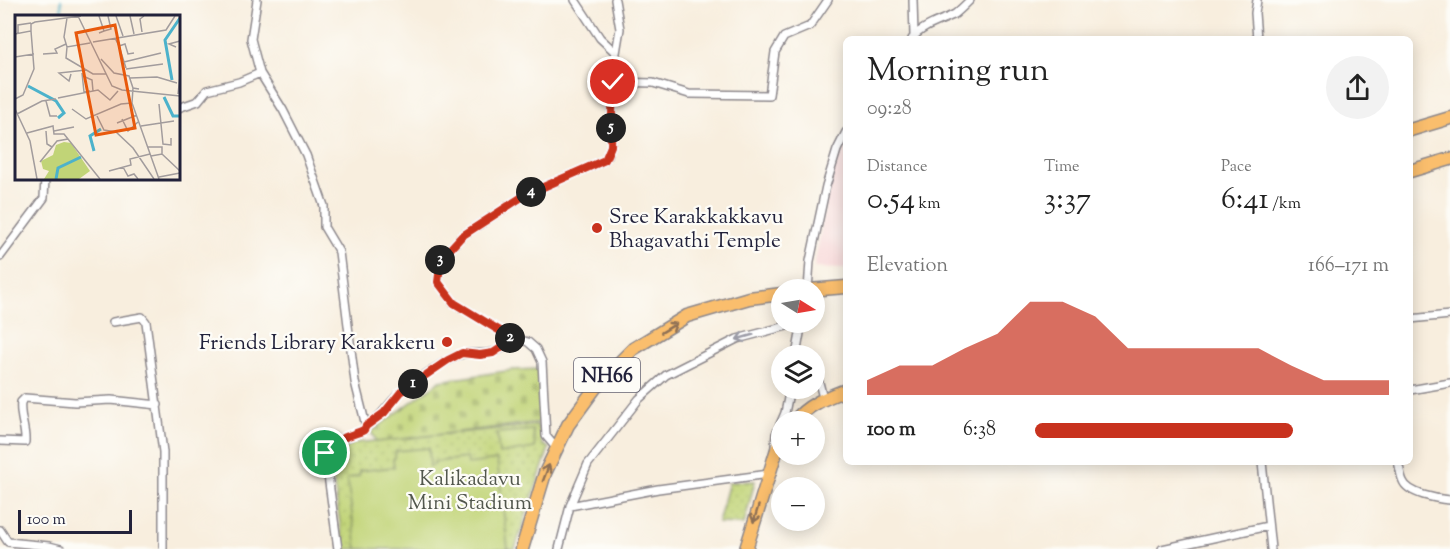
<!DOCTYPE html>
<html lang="en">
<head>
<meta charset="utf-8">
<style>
  body { margin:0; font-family:"Sorts Mill Goudy",serif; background:#f2f2f2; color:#222; height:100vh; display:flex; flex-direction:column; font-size:22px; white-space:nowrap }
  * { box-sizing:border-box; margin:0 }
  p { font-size:20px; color:#767676 }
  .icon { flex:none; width:33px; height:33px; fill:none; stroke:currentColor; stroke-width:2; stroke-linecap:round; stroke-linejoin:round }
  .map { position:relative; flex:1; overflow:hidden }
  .panel { position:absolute; left:843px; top:36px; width:570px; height:429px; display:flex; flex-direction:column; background:#fff; border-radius:9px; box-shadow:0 3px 15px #0003 }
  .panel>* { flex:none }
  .needle { width:39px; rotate:101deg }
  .tools { position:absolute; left:771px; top:279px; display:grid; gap:12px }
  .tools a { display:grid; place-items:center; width:54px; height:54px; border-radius:50%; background:#fff; box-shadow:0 3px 15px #0003; font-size:30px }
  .scale { position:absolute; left:18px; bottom:15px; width:114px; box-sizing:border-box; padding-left:6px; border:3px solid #22223b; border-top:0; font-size:16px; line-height:21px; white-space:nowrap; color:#22223b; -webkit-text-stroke:4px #fdfcf7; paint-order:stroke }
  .pin { position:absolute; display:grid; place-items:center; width:51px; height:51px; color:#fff; margin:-26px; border:3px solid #fff; border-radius:50%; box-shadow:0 2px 6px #0007 }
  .km { position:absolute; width:30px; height:30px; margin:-15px; border-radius:50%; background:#222; color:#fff; font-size:16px; line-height:30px; text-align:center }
  .round { display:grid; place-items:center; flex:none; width:63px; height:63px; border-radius:32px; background:#f2f2f2 }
  .headline { display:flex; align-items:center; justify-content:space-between; height:102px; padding:0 24px }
  h1 { font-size:33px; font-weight:600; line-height:45px }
  .metrics { display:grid; grid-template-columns:repeat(3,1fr); gap:9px; height:102px; padding:6px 24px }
  .metrics div { display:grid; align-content:center }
  .metrics b { font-size:30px; font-weight:600 }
  .metrics small { font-size:16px; font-weight:400 }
  .metrics p { font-size:16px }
  .chart { height:168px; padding:12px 24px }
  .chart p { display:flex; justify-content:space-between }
  .chart svg { width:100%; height:108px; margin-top:6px; fill:#c8321e; opacity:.7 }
  ul { padding:0 24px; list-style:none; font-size:20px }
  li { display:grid; grid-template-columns:96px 72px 1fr; align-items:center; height:45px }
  li i { height:15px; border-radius:8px; background:#c8321e }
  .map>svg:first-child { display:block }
</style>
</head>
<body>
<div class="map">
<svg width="1450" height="549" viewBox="0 0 1450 549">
  <defs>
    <pattern id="green-dots" width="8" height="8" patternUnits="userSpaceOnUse" patternTransform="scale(1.5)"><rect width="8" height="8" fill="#c1d477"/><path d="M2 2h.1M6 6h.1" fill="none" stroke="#a6b668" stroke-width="1.8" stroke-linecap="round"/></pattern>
    <pattern id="cemetery-stones" width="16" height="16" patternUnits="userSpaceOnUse" patternTransform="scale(1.5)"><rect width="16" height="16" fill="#c1d477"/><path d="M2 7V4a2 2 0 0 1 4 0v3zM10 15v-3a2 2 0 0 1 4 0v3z" fill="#a6b668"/></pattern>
  </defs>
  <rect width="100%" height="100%" fill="#fdfcf7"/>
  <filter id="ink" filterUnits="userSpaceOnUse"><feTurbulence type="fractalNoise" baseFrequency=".0167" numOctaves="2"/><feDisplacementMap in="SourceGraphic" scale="12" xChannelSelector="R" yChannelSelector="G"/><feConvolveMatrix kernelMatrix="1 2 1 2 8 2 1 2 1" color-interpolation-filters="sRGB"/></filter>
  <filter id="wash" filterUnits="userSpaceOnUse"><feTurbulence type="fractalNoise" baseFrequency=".008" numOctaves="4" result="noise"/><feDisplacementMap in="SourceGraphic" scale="24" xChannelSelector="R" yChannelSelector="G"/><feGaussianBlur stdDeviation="1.35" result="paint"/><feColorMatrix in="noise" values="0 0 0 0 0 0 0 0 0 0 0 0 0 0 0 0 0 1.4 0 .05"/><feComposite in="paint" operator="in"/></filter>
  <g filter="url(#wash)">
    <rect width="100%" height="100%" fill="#f8eede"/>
    <!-- built -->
    <path fill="#f7cfd1" d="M846,135V269L814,268L832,169Z"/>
    <!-- green -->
    <path fill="url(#green-dots)" stroke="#727b59" stroke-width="1.5" d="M538,425V429L541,431L542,444L549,448L515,549H344L329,453L354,443Z
      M755,481L744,524L718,523L729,482Z"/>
    <!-- cemetery -->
    <path fill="url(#cemetery-stones)" stroke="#727b59" stroke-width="1.5" d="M539,369L541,422L377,442L371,432L440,381L513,370Z"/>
    <!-- pitch -->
    <path fill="#c1d477" stroke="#727b59" stroke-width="1.5" d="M533,430L535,448L499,454L497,433Z
      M429,448L430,467L434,465V462L467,458L468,464L497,460L508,549H357L347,479L359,476V471L394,467L393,459L395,458L396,451Z"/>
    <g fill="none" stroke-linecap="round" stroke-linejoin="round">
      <!-- stream -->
      <path stroke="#4cb2cb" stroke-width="2" d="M61,0L62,16"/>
    </g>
  </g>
  <g filter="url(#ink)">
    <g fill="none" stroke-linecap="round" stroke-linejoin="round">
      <!-- street casing -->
      <g stroke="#8d888c" stroke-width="10">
        <path id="street" d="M257,0L251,39L260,73L283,110L306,155L324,206V227L339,252L355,382L366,426L364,430L328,446L325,453L338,549
          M615,0L620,29L616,53
          M913,0L914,36
          M912,39C921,26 942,21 955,14C960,10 965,5 970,0
          M1257,39L1255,13L1257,0
          M613,82L653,83L689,94L769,95L775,52L784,37L810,26L828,0
          M178,108L198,101L207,90L239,82L260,73
          M0,257L44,198L45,178
          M808,290L810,261L826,186L837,150L846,132
          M1410,319L1450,315
          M113,322L142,317L146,322L163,452V549
          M814,363L822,394L826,397
          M1410,390L1450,383
          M366,426C381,418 387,405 399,394C409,384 441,364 454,357C473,347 489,362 510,342V337
          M0,441L25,442C26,428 19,416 21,402L25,398L75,402L111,400L158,405
          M775,447L776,434L785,413L790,388
          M557,449L546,436L542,362L536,349L528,342L510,337L454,303L438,282L441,259L462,236L525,195L605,160L611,146L613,70L616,53L600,38L575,0
          M1262,462L1271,549
          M1398,462C1400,468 1400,475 1403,481C1408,494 1437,499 1450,500
          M570,506L658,489L769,474
          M0,530L8,542L49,546L61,549
          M559,549L570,506L588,464L639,399L666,375L737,339L802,322L796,356
          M1162,549L1268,526"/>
      </g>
      <!-- highway casing -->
      <g stroke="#8d888c" stroke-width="15">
        <path id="highway" d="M1410,130L1450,118
          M1410,171L1450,159
          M809,290L846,287
          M794,422C806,405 828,397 846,390
          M522,549L545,473L568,425L598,384L633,349L687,316L749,298L782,294
          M746,549L777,449L782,441"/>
      </g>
      <!-- street -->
      <use href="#street" stroke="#fff" stroke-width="7"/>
      <!-- highway -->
      <use href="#highway" stroke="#fabe6d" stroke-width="12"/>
    </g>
    <!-- one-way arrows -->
    <defs><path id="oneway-shaft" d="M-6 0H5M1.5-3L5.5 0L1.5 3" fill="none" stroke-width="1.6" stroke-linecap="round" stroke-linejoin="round" transform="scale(1.5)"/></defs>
    <g stroke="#8e7054">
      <use href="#oneway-shaft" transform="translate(669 328) rotate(-31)"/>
      <use href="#oneway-shaft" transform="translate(546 473) rotate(-69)"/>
      <use href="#oneway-shaft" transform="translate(756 514) rotate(107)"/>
    </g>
    <use stroke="#9c9ca7" href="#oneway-shaft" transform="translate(745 337) rotate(164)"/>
  </g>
  <g fill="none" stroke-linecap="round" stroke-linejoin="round" filter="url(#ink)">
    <!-- route casing -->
    <g stroke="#fff" stroke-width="12">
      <path id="route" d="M325,453C331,439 351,436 364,430L366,426L384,413L401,392L448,360L462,353L480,355L493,353L510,342V337L454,303L438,282L441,259L462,236L525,195L605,160L611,146L613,82"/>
    </g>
    <!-- route -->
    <use href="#route" stroke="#c8321e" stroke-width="8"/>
  </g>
  <!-- markers -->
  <g fill="#c8321e" stroke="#fdfcf7" stroke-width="2">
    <circle cx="597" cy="228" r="6"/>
    <circle cx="447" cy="342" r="6"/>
  </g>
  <g text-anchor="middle" stroke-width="4.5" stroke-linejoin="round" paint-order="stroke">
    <!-- shield labels -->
    <rect fill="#fdfcf7" stroke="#646373" stroke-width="1.5" x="574" y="358" width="66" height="34" rx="4.5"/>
    <g font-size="20" font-weight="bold" fill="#22223b">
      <text x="607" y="382">NH66</text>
    </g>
    <!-- poi labels -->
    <g font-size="21" fill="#22223b" stroke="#fdfcf7" text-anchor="start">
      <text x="609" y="223">Sree Karakkakkavu<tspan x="609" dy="24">Bhagavathi Temple</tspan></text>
      <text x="435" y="349" text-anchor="end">Friends Library Karakkeru</text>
    </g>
    <!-- park labels -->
    <g font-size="21" fill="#52574d" stroke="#fdfcf7">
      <text x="470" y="485">Kalikadavu<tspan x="470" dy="24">Mini Stadium</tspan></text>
    </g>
  </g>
  <!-- overview -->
  <g transform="translate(15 15)">
    <rect width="165" height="165" fill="#f8eede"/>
    <path d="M49,127L56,128L75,156L64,164H29L34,156L28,154L26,146L38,140L41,130Z" fill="#c1d477"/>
    <path fill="none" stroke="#4cb2cb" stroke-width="3" d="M157,65L150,25L165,3M13,71L41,86L49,98L43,103M149,82L158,101H165M79,136L75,121L86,114M41,164L43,153L66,142"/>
    <path fill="none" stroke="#a29c9d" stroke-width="1.5" d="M63,1L97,71L107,75L165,81M84,1L89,16L84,18M101,1L108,21M115,1L119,19M52,3L49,22L52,32L75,28M89,16L96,14L93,1M127,17L125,4L129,1M0,19L16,16V9L20,7L66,1M3,19V10L16,8M100,23L104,31L110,29L113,39L119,38M78,27L151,15L160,1M104,31L111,53M52,32L51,43L78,59H91M161,32L154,29L165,26M28,39L42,38L40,34L51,29M0,42L19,39M86,44L99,58L114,61L118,73L124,74M109,47L146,38M111,54L148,49M67,58L69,77L75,76M56,59L54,66L44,58L71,55M68,61L77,65L78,76M115,63L142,62L162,68M118,73L117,88L144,164M163,79L165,61M43,83L83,75L95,85L103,76M0,84L8,80L19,54L16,16M31,86L35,101H42M144,89L148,129L156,130V123M0,94L15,126L22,164M57,94L71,104L106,89L117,88M2,99L27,86L41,84M82,101L89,115L101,117L118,133L139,164M107,104L113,116L123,107M102,108L122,100M126,111L159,106M31,116L32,129L37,132M39,116L59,112M12,118L38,111L39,119H49L85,164M133,132H147V139M136,141L147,139L165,156M25,147L42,126L53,124M108,152L113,161L119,159L123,164M94,156L116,150L115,144L135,139M144,162L165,158"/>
    <path fill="#e8590c" fill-opacity="0.15" stroke="#e8590c" stroke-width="3" d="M100,10L120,113L81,120L61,18Z"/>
    <rect width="165" height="165" fill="none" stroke="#22223b" stroke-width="3"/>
  </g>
</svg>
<div class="tools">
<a><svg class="needle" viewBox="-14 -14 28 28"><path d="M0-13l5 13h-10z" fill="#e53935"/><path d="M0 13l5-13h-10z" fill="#767676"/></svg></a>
<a><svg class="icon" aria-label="layers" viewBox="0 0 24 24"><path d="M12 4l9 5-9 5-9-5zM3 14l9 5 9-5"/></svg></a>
<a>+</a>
<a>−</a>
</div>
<div class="scale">100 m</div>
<div class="pin" style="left:325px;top:453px;background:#1e9e55"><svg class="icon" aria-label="arrive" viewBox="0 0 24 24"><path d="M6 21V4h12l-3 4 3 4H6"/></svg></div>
<div class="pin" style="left:613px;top:82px;background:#d93025"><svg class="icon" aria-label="check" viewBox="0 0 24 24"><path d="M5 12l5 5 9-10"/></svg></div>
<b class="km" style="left:413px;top:384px">1</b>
<b class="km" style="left:510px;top:338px">2</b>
<b class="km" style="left:440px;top:260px">3</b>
<b class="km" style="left:531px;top:192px">4</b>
<b class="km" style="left:611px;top:128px">5</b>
<section class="panel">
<div class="headline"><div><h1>Morning run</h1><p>09:28</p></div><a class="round"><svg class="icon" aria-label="share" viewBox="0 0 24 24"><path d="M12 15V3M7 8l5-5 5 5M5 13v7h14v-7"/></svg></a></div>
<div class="metrics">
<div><p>Distance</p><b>0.54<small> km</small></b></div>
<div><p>Time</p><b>3:37</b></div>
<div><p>Pace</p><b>6:41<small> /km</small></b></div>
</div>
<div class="chart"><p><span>Elevation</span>166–171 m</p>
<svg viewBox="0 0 160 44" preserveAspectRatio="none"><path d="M0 44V38L10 32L20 32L30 25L40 19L50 6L60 6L70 12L80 25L90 25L100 25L110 25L120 25L130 32L140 38L150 38L160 38V44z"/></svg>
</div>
<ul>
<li><b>100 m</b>6:38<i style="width:73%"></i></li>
</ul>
</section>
</div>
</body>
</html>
